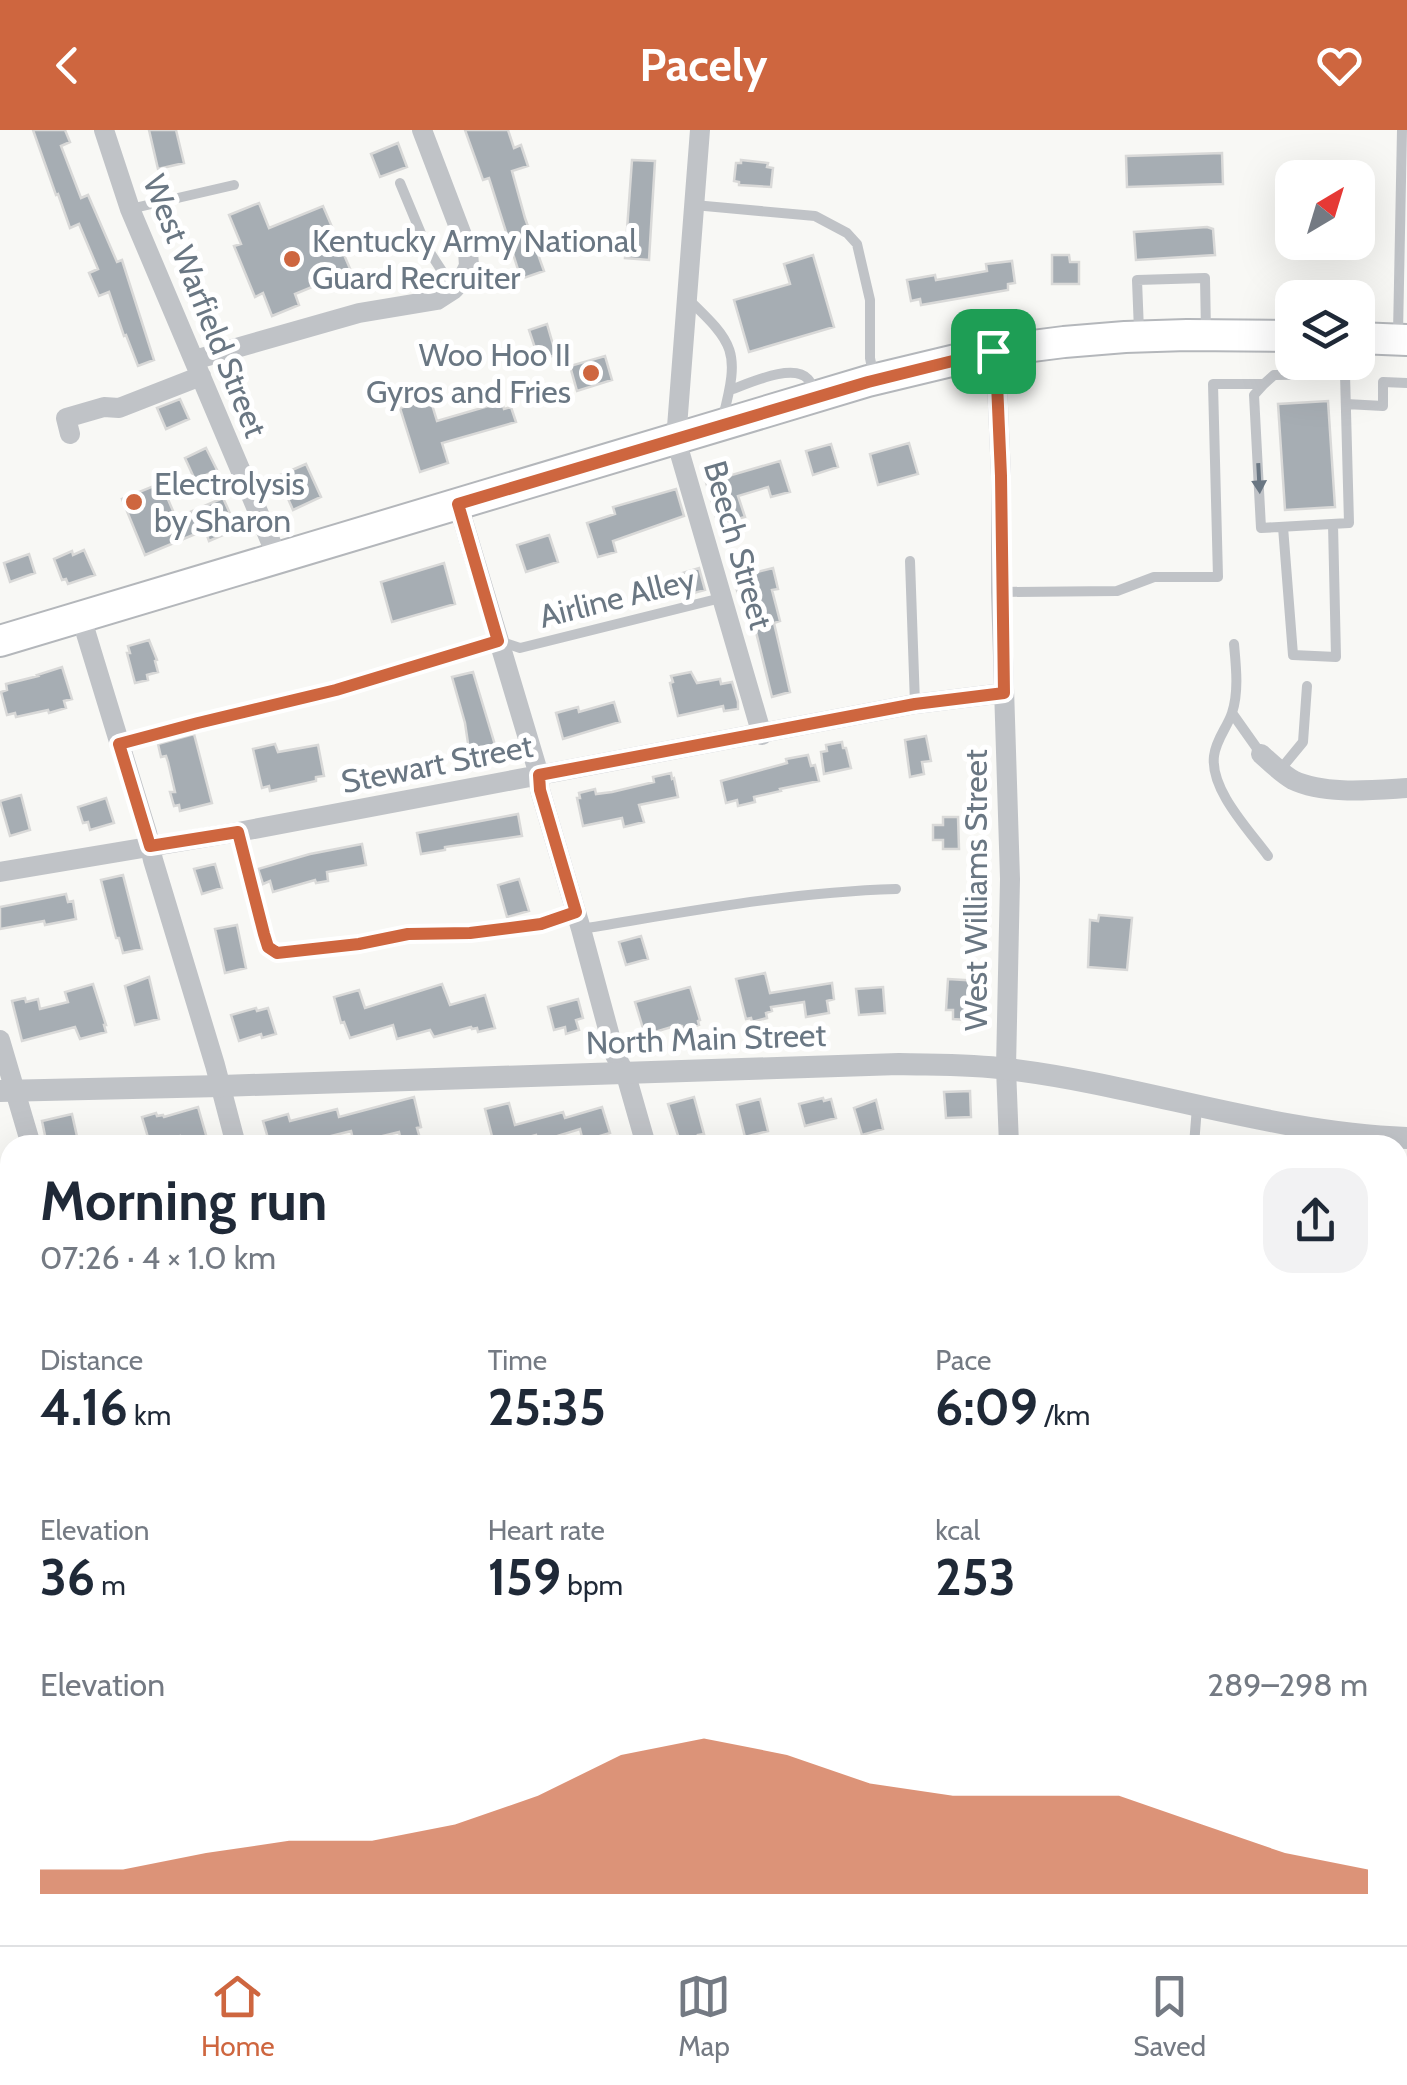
<!DOCTYPE html>
<html lang="en">
<head>
<meta charset="utf-8">
<style>
  body { margin:0; font-family:Cabin,sans-serif; background:#f2f2f3; color:#1f2937; height:100vh; display:flex; flex-direction:column; font-size:38px; white-space:nowrap }
  * { box-sizing:border-box; margin:0 }
  p { font-size:32px; color:#747a83 }
  .icon { flex:none; width:55px; height:55px; fill:none; stroke:currentColor; stroke-width:2; stroke-linecap:round; stroke-linejoin:round }
  .map { position:relative; flex:1; overflow:hidden }
  .details { position:absolute; left:0px; top:1005px; width:1408px; height:810px; display:flex; flex-direction:column; background:#fff; border-radius:30px 30px 0 0; box-shadow:0 10px 40px #0002 }
  .details>* { flex:none }
  .needle { width:65px; rotate:38deg }
  .buttons { position:absolute; left:1275px; top:30px; display:grid; gap:20px }
  .buttons a { display:grid; place-items:center; width:100px; height:100px; border-radius:20px; background:#fff; box-shadow:0 10px 40px #0002; font-size:50px }
  .pin { position:absolute; display:grid; place-items:center; width:85px; height:85px; color:#fff; margin:-42px; border-radius:20px; box-shadow:0 5px 15px #0006 }
  .round { display:grid; place-items:center; flex:none; width:105px; height:105px; border-radius:30px; background:#f2f2f3 }
  .headline { display:flex; align-items:center; justify-content:space-between; height:170px; padding:0 40px }
  h1 { font-size:55px; font-weight:700; line-height:75px }
  .stats { display:grid; grid-template-columns:repeat(3,1fr); gap:15px; height:170px; padding:10px 40px }
  .stats div { display:grid; align-content:center }
  .stats b { font-size:50px; font-weight:700 }
  .stats small { font-size:28px; font-weight:400 }
  .stats p { font-size:28px }
  .chart { height:280px; padding:20px 40px }
  .chart p { display:flex; justify-content:space-between }
  .chart svg { width:100%; height:180px; margin-top:10px; fill:#ce663f; opacity:.7 }
  header { display:flex; justify-content:space-between; align-items:center; height:130px; padding:0 40px; background:#ce663f; color:#fff; font-size:45px; font-weight:700 }
  .menu { display:flex; justify-content:space-around; align-items:center; height:140px; border-top:2px solid #e0e1e3; background:#fff; font-size:28px; color:#747a83 }
  .menu a { display:grid; justify-items:center; gap:5px }
  .menu .current { color:#ce663f }
  .map>svg:first-child { display:block }
</style>
</head>
<body>
<header><svg class="icon" aria-label="back" viewBox="0 0 24 24"><path d="M15 5l-7 7 7 7"/></svg>Pacely<svg class="icon" aria-label="heart" viewBox="0 0 24 24"><path d="M12 20l-8-8c-3-5 5-10 8-4 3-6 11-1 8 4z"/></svg></header>
<div class="map">
<svg width="1407" height="1815" viewBox="0 0 1407 1815">
  <rect width="100%" height="100%" fill="#f8f8f5"/>
  <!-- building -->
  <path fill="#a6adb3" stroke="#d9d9d8" stroke-width="2.5" d="M33,0H65L70,12L61,16L81,68L88,65L117,132L122,130L154,230L138,236L126,205L124,206L109,162L99,166L89,143L98,139L79,94L70,98L58,64L56,65Z
    M149,0H176L184,33L158,39Z
    M465,0H508L514,18L521,15L528,36L512,41L525,88L544,141L521,149L489,48L483,50Z
    M398,13L407,37L380,47L371,24Z
    M1222,23L1223,54L1127,57L1126,26Z
    M632,30L655,31L649,130L625,128Z
    M741,30L768,33L767,37L773,38L771,57L739,55V52L734,51L736,33H741Z
    M259,73L269,98L323,76L351,141L295,164L299,175L272,186L263,163L255,167L234,116L241,114L229,85Z
    M1207,97L1213,99L1215,125L1136,130L1134,102Z
    M813,125L834,197L749,222L734,170L790,154L784,134Z
    M1052,125H1069L1070,132H1079V154H1052Z
    M1012,131L1015,153L1008,154V160L921,175L920,169L911,171L907,150L935,145L936,150L987,141L986,134Z
    M547,194L556,225L539,230L529,200Z
    M605,226L612,250L577,261L570,236Z
    M430,268L437,291L502,272L504,279L511,277L516,292L442,313L448,333L420,342L400,278Z
    M180,269L189,289L166,299L157,278Z
    M1328,271L1335,377L1285,380L1278,274Z
    M909,313L918,344L878,355L870,324Z
    M831,314L838,337L813,345L806,321Z
    M206,318L217,340L195,350L185,328Z
    M780,331L790,362L771,367L768,357L738,366L745,387L718,394L704,345L730,337L732,345Z
    M306,334L321,367L293,380L278,346Z
    M161,353L176,388L223,368L237,399L209,411L205,400L145,425L122,369Z
    M676,359L684,386L613,411L616,422L598,427L587,393L615,384L613,377Z
    M549,405L558,432L526,442L517,415Z
    M84,420L95,445L68,454L66,449L62,450L54,429L72,421L73,425Z
    M29,424L35,443L10,452L4,433Z
    M444,433L455,474L392,492L381,452Z
    M699,438L705,460L676,468L669,447Z
    M773,438L778,459L772,460L780,491L774,493L790,562L772,567L755,498L751,491L748,492L742,468L739,469L734,448Z
    M149,510L157,530L155,531L158,542L147,545L148,550L135,553L127,523H130L128,516Z
    M62,537L72,569L64,571L66,578L49,583L48,580L16,587L15,583L7,585L1,562L7,560L6,554L38,546L37,545Z
    M473,542L495,615L469,620L465,593L452,547Z
    M691,542L697,553L720,549L721,554L732,552L738,572V579L724,581L723,576L678,586L670,553L673,552L671,546Z
    M614,572L620,592L563,609L556,583L578,577L579,582Z
    M194,604L212,673L180,681L179,675L174,676L170,662H175L168,632L166,626L161,627L158,614Z
    M926,606L931,631L922,632L924,644L910,647L905,610Z
    M842,612L843,618H846L851,638L824,644L821,622L827,621L826,615Z
    M275,614L278,622L318,615L324,646L316,647V651L270,661L269,656L262,658L253,619Z
    M808,625L811,636L815,635L819,651L780,659L781,661L754,667L755,672L738,676L737,670L726,673L721,651L787,633L786,629Z
    M671,643L672,649L674,648L678,667L639,675L644,692L624,697L622,688L583,696L577,668H580L579,663L595,659L596,664L612,662L654,652L653,647Z
    M21,665L30,700L10,706L0,671Z
    M106,668L114,693L90,700L88,692L83,693L78,677Z
    M518,684L522,706L445,717V720L421,724L417,703Z
    M943,687H958L959,719H943V710H933V695H943Z
    M362,714L366,735L327,742L328,751L316,753L315,750L273,762L270,751L263,754L258,739L310,724Z
    M215,734L222,758L202,764L194,739Z
    M123,745L142,819L123,823L119,808H116L101,750Z
    M519,749L529,781L507,787L498,755Z
    M66,764L68,772L73,771L76,789L45,795L44,791L0,799V777Z
    M1099,785L1132,788L1127,840L1088,837L1090,790L1098,791Z
    M237,795L246,838L225,843L215,799Z
    M641,806L648,829L626,835L619,812Z
    M765,843L770,863L832,853L834,869L827,871L829,883L806,887L804,872L771,877L772,881L766,883L767,888L752,892L751,888L746,889L736,849Z
    M149,847L159,889L135,895L125,856Z
    M948,849L980,851L979,866H985L984,891L953,889V880H946Z
    M93,854L106,895H104L106,902L80,909L75,897L22,911L12,871L25,868L26,872L38,869L40,879L68,872L65,862Z
    M442,854L450,875L485,865L495,898L478,902L477,898L472,899L471,897L434,907L430,900L397,909L393,895L350,908L344,892L341,893L334,867L359,860L365,878Z
    M690,857L700,890L698,891L699,895L683,900L682,896L678,895L645,905L635,872Z
    M883,857L885,883L859,885L856,859Z
    M578,869L583,888L576,890L579,900L566,904L565,897L554,900L548,877Z
    M256,878L257,881L268,878L276,904L262,908L261,904L239,911L231,885Z
    M970,961L971,987L946,988L944,962Z
    M414,967L421,997L417,998L422,1015H402L399,1002L354,1013L351,1001L295,1015H270L263,991L288,984L290,991L337,979L339,987Z
    M694,967L704,1004L698,1005L700,1012L681,1015L668,974Z
    M823,968L824,971L831,969L836,988L805,996L799,974Z
    M760,969L768,1001L745,1007L737,975Z
    M876,970L883,999L862,1005L854,978Z
    M509,973L515,995L563,982L565,988L602,977L610,1003L583,1011L580,999L538,1012L536,1005L497,1015L496,1010H493L485,979Z
    M198,977L208,1012L182,1015L180,1006L150,1014L142,987L156,983L157,986L163,985L164,987Z
    M72,984L78,1011L72,1012L73,1015H47L42,991Z"/>
  <g fill="none" stroke-linecap="round" stroke-linejoin="round">
    <!-- primary casing -->
    <g stroke="#b4b7bb" stroke-width="34">
      <path id="primary" d="M1358,208L1407,210
        M0,511L868,251L993,221L1064,212L1125,207L1187,205L1292,206"/>
    </g>
    <!-- service -->
    <path stroke="#c0c3c7" stroke-width="10" d="M400,53L427,118L453,158
      M694,75L815,86L847,103L857,114L870,170V228L874,248
      M130,79L234,55
      M687,168C735,214 740,221 723,287
      M1139,201L1137,150L1205,148L1206,202
      M1398,204L1402,0
      M1264,254L1254,265L1261,398L1349,393L1345,244
      M730,260C748,254 793,232 808,249C811,252 813,259 814,264
      M1346,274L1383,276V252L1407,253
      M1283,397L1293,525L1336,527L1333,394
      M910,431L915,574
      M1002,462L1117,461L1154,447H1218L1213,254H1264L1274,245L1345,244V232
      M1234,514C1236,536 1239,562 1232,583C1227,598 1216,609 1214,626C1210,660 1249,700 1268,726
      M1232,583L1261,624
      M120,614L336,560L481,515L499,511L520,518L721,468
      M1280,640L1303,612L1307,556
      M238,702L264,804L268,817L277,823L359,814L409,804L470,803L541,794L576,782
      M581,799C686,782 790,762 896,759
      M1194,1015L1197,977
      M0,1162L10,1160"/>
    <!-- minor -->
    <path stroke="#c0c3c7" stroke-width="20" d="M104,0L130,79L278,429
      M700,0L676,310L762,605
      M993,221L997,253L1001,346V462L1010,749L1006,938L1009,1015
      M194,230L359,183L437,170L454,159L463,148L469,136L468,121L422,0
      M70,304L66,288L104,277L119,278L201,246
      M458,374L539,645L540,660L581,799L615,925L626,945L646,1015
      M81,487L147,703L153,730L215,935L236,1015
      M1261,624C1271,633 1281,643 1293,650C1324,665 1373,660 1407,658
      M0,742L238,702L915,574L1004,563
      M0,910L31,1015
      M1398,1346H1407
      M0,1410L10,1408
      M0,1592L10,1626
      M0,1694L10,1692
      M64,1805L67,1815
      M258,1805L259,1815
      M412,1815L435,1805"/>
    <!-- tertiary -->
    <path stroke="#c0c3c7" stroke-width="22" d="M0,961L221,956L899,934C935,935 971,934 1007,939C1141,955 1271,1003 1407,1008"/>
    <!-- primary -->
    <use href="#primary" stroke="#fff" stroke-width="30"/>
    <!-- rail -->
    <path stroke="#a2a7ac" stroke-width="5" stroke-dasharray="15 8" stroke-linecap="butt" d="M1398,1801L1407,1800
      M1150,1815L1253,1805
      M1267,1815L1361,1805"/>
  </g>
  <!-- one-way arrows -->
  <defs><path id="oneway-solid" d="M-6-.8H1V-3.2L6.5 0L1 3.2V.8H-6Z" transform="scale(2.5)"/></defs>
  <use fill="#6a7783" href="#oneway-solid" transform="translate(1259 348) rotate(87)"/>
  <g fill="none" stroke-linecap="round" stroke-linejoin="round">
    <!-- route casing -->
    <g stroke="#fff" stroke-width="20">
      <path id="route" d="M993,221L997,253L1001,346L1004,563L915,574L539,645L540,660L576,782L541,794L470,803L408,804L359,814L277,823L268,817L264,804L238,702L150,716L119,614L198,593L336,560L498,511L458,374L868,252Z"/>
    </g>
    <!-- route -->
    <use href="#route" stroke="#ce663f" stroke-width="12"/>
  </g>
  <!-- markers -->
  <g fill="#ce663f" stroke="#fff" stroke-width="4">
    <circle cx="292" cy="129" r="10"/>
    <circle cx="591" cy="243" r="10"/>
    <circle cx="134" cy="372" r="10"/>
  </g>
  <g text-anchor="middle" stroke-width="10" stroke-linejoin="round" paint-order="stroke">
    <!-- poi labels -->
    <g font-size="32" fill="#6a7783" stroke="#fff" text-anchor="start">
      <text x="312" y="122">Kentucky Army National<tspan x="312" dy="37">Guard Recruiter</tspan></text>
      <text x="571" y="236" text-anchor="end">Woo Hoo II<tspan x="571" dy="37">Gyros and Fries</tspan></text>
      <text x="154" y="365">Electrolysis<tspan x="154" dy="37">by Sharon</tspan></text>
    </g>
    <!-- street labels -->
    <g font-size="32" fill="#6a7783" stroke="#fff">
      <text transform="translate(205 176) rotate(68)" y="11">West Warfield Street</text>
      <text transform="translate(738 415) rotate(74)" y="11">Beech Street</text>
      <text transform="translate(617 468) rotate(-14)" y="11">Airline Alley</text>
      <text transform="translate(437 634) rotate(-11)" y="11">Stewart Street</text>
      <text transform="translate(976 760) rotate(-90)" y="11">West Williams Street</text>
      <text transform="translate(706 909) rotate(-2)" y="11">North Main Street</text>
    </g>
  </g>
</svg>
<div class="buttons">
<a><svg class="needle" viewBox="-14 -14 28 28"><path d="M0-13l5 13h-10z" fill="#e53935"/><path d="M0 13l5-13h-10z" fill="#747a83"/></svg></a>
<a><svg class="icon" aria-label="layers" viewBox="0 0 24 24"><path d="M12 4l9 5-9 5-9-5zM3 14l9 5 9-5"/></svg></a>
</div>
<div class="pin" style="left:993px;top:221px;background:#1e9e55"><svg class="icon" aria-label="arrive" viewBox="0 0 24 24"><path d="M6 21V4h12l-3 4 3 4H6"/></svg></div>
<section class="details">
<div class="headline"><div><h1>Morning run</h1><p>07:26 · 4 × 1.0 km</p></div><a class="round"><svg class="icon" aria-label="share" viewBox="0 0 24 24"><path d="M12 15V3M7 8l5-5 5 5M5 13v7h14v-7"/></svg></a></div>
<div class="stats">
<div><p>Distance</p><b>4.16<small> km</small></b></div>
<div><p>Time</p><b>25:35</b></div>
<div><p>Pace</p><b>6:09<small> /km</small></b></div>
</div>
<div class="stats">
<div><p>Elevation</p><b>36<small> m</small></b></div>
<div><p>Heart rate</p><b>159<small> bpm</small></b></div>
<div><p>kcal</p><b>253</b></div>
</div>
<div class="chart"><p><span>Elevation</span>289–298 m</p>
<svg viewBox="0 0 160 44" preserveAspectRatio="none"><path d="M0 44V38L10 38L20 34L30 31L40 31L50 27L60 20L70 10L80 6L90 10L100 17L110 20L120 20L130 20L140 27L150 34L160 38V44z"/></svg>
</div>
</section>
</div>
<nav class="menu">
<a class="current"><svg class="icon" aria-label="home" viewBox="0 0 24 24"><path d="M3 11l9-7 9 7M6 9v11h12V9"/></svg>Home</a>
<a><svg class="icon" aria-label="map" viewBox="0 0 24 24"><path d="M3 6l6-2 6 2 6-2v14l-6 2-6-2-6 2zM9 4v14M15 6v14"/></svg>Map</a>
<a><svg class="icon" aria-label="saved" viewBox="0 0 24 24"><path d="M7 4h10v16l-5-4-5 4z"/></svg>Saved</a>
</nav>
</body>
</html>
